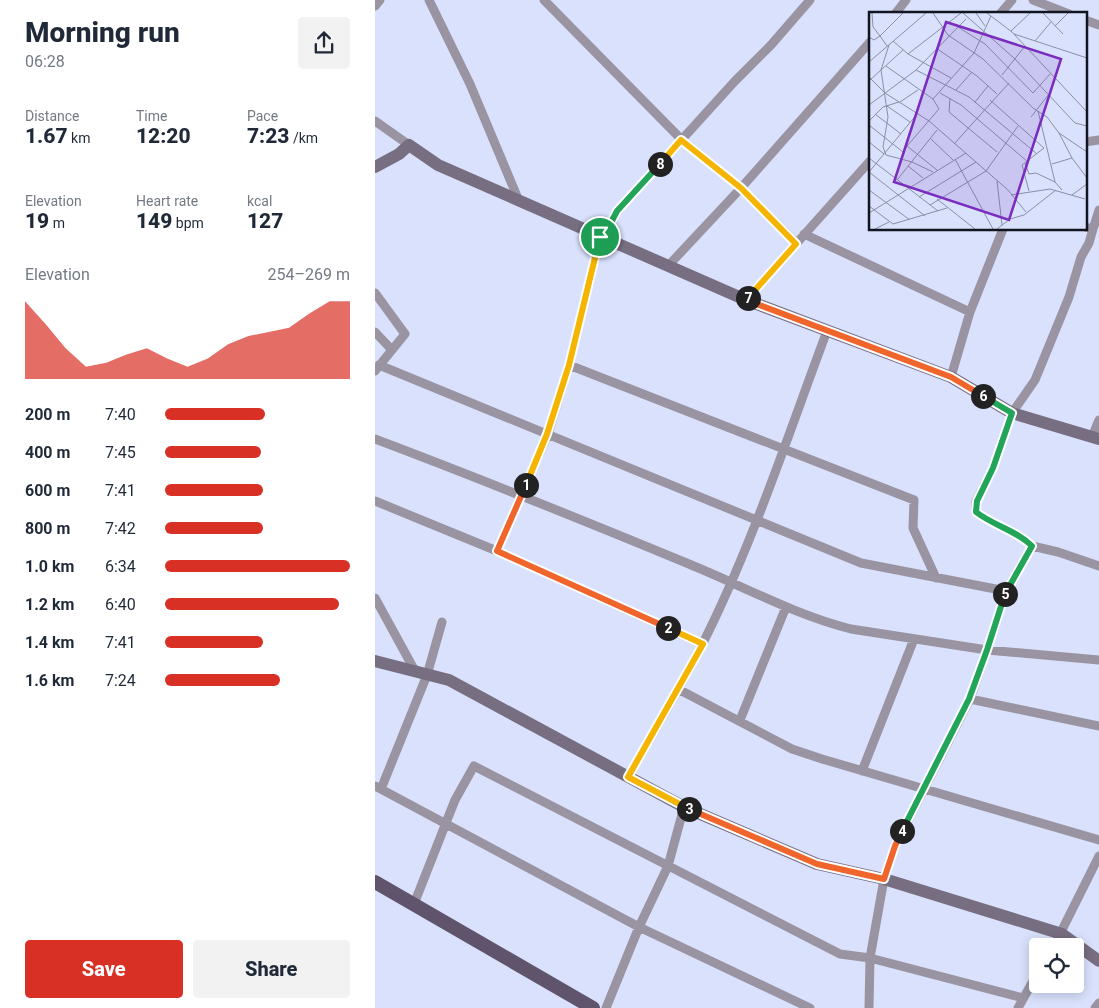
<!DOCTYPE html>
<html lang="en">
<head>
<meta charset="utf-8">
<style>
  body { margin:0; font-family:Roboto,sans-serif; background:#f2f2f3; color:#1f2937; height:100vh; display:flex; flex-direction:column; font-size:19px; white-space:nowrap }
  * { box-sizing:border-box; margin:0 }
  p { font-size:16px; color:#747a83 }
  .icon { flex:none; width:28px; height:28px; fill:none; stroke:currentColor; stroke-width:2; stroke-linecap:round; stroke-linejoin:round }
  .map { position:relative; flex:1; overflow:hidden }
  .drawer { display:flex; flex-direction:column; background:#fff; width:375px }
  .drawer>* { flex:none }
  .fabs { position:absolute; left:654px; top:938px; display:grid; gap:10px }
  .fabs a { display:grid; place-items:center; width:55px; height:55px; border-radius:5px; background:#fff; box-shadow:0 2px 12px #0003; font-size:25px }
  .pin { position:absolute; display:grid; place-items:center; width:42px; height:42px; color:#fff; margin:-21px; border:2px solid #fff; border-radius:50%; box-shadow:0 1px 5px #0007 }
  .km { position:absolute; width:25px; height:25px; margin:-12px; border-radius:50%; background:#222; color:#fff; font-size:14px; line-height:25px; text-align:center }
  .round { display:grid; place-items:center; flex:none; width:52px; height:52px; border-radius:5px; background:#f2f2f3 }
  .head { display:flex; align-items:center; justify-content:space-between; height:85px; padding:0 25px }
  h1 { font-size:28px; font-weight:800; line-height:38px }
  .stats { display:grid; grid-template-columns:repeat(3,1fr); gap:8px; height:85px; padding:5px 25px }
  .stats div { display:grid; align-content:center }
  .stats b { font-size:21px; font-weight:800 }
  .stats small { font-size:14px; font-weight:400 }
  .stats p { font-size:14px }
  .chart { height:140px; padding:10px 25px }
  .chart p { display:flex; justify-content:space-between }
  .chart svg { width:100%; height:90px; margin-top:5px; fill:#d93025; opacity:.7 }
  .cta { display:flex; gap:10px; margin-top:auto; padding:10px 25px }
  .cta a { flex:1; height:58px; border-radius:5px; background:#d93025; color:#fff; font-size:20px; font-weight:800; line-height:58px; text-align:center }
  .cta a+a { background:#f2f2f3; color:#1f2937 }
  ul { padding:0 25px; list-style:none; font-size:16px }
  li { display:grid; grid-template-columns:80px 60px 1fr; align-items:center; height:38px }
  li i { height:12px; border-radius:6px; background:#d93025 }
  main { display:flex; flex:1; min-height:0 }
  .map>svg:first-child { display:block }
</style>
</head>
<body>
<main>
<section class="drawer">
<div class="head"><div><h1>Morning run</h1><p>06:28</p></div><a class="round"><svg class="icon" aria-label="share" viewBox="0 0 24 24"><path d="M12 15V3M7 8l5-5 5 5M5 13v7h14v-7"/></svg></a></div>
<div class="stats">
<div><p>Distance</p><b>1.67<small> km</small></b></div>
<div><p>Time</p><b>12:20</b></div>
<div><p>Pace</p><b>7:23<small> /km</small></b></div>
</div>
<div class="stats">
<div><p>Elevation</p><b>19<small> m</small></b></div>
<div><p>Heart rate</p><b>149<small> bpm</small></b></div>
<div><p>kcal</p><b>127</b></div>
</div>
<div class="chart"><p><span>Elevation</span>254–269 m</p>
<svg viewBox="0 0 160 44" preserveAspectRatio="none"><path d="M0 44V6L10 17L20 29L30 38L40 36L50 32L60 29L70 34L80 38L90 34L100 27L110 23L120 21L130 19L140 12L150 6L160 6V44z"/></svg>
</div>
<ul>
<li><b>200 m</b>7:40<i style="width:54%"></i></li>
<li><b>400 m</b>7:45<i style="width:52%"></i></li>
<li><b>600 m</b>7:41<i style="width:53%"></i></li>
<li><b>800 m</b>7:42<i style="width:53%"></i></li>
<li><b>1.0 km</b>6:34<i style="width:100%"></i></li>
<li><b>1.2 km</b>6:40<i style="width:94%"></i></li>
<li><b>1.4 km</b>7:41<i style="width:53%"></i></li>
<li><b>1.6 km</b>7:24<i style="width:62%"></i></li>
</ul>
<div class="cta"><a>Save</a><a>Share</a></div>
</section>
<div class="map">
<svg width="724" height="1008" viewBox="0 0 724 1008">
  <rect width="100%" height="100%" fill="#d9e1fc"/>
  <g fill="none" stroke-linecap="round" stroke-linejoin="round">
    <!-- street -->
    <path stroke="#9a94a2" stroke-width="9" d="M54,0L95,84L144,201
      M169,0L307,140L366,188L421,243
      M658,0L694,14
      M0,6L5,0
      M520,14L531,0
      M625,14L637,0
      M710,20L724,25
      M0,121L34,145
      M710,142L724,140
      M710,227L718,229L724,210
      M429,234L595,312
      M293,266L366,188L495,42
      M0,293L30,334L0,371
      M371,300L495,161
      M0,332L17,350
      M4,365L486,563L631,591
      M194,365L539,500L538,528L561,578
      M576,377L595,312L628,229
      M717,437L724,420
      M0,439C106,479 210,521 314,564C368,586 420,615 476,629L612,650L724,660
      M0,501L122,551L327,644
      M657,546L683,552L724,566
      M122,551L173,434L194,365L225,237L229,236L242,211L360,81L396,45L435,0
      M0,598L40,671
      M303,689L417,749L447,759L724,840
      M595,699L724,726
      M365,720L411,607
      M487,771L539,639
      M253,777C278,733 304,690 327,645C377,546 413,435 452,331
      M0,786L264,927L435,1008
      M6,789L52,675L67,622
      M39,904L80,800L99,766L465,954L495,958L648,998
      M679,946L724,856
      M231,1008L264,927L293,866L309,807
      M494,1008L495,958L509,879L520,846L595,699L612,650L631,591L657,546C641,530 619,526 601,512V501L618,468L637,413L660,380L694,297L706,257L714,243L718,229
      M643,1008L662,974
      M720,1008L724,1003"/>
    <!-- secondary -->
    <path stroke="#786e82" stroke-width="12" d="M0,167L24,154L34,145L63,165L371,300L576,377L637,413L724,439
      M0,661L74,680L309,807L442,864L509,879L687,934L724,961"/>
    <!-- primary -->
    <path stroke="#5f546c" stroke-width="14" d="M0,882L218,1008"/>
  </g>
  <g fill="none" stroke-linecap="round" stroke-linejoin="round">
    <!-- split-1 casing -->
    <g stroke="#fff" stroke-width="10">
      <path id="split-1" d="M151,485L172,434L194,365L225,237"/>
    </g>
    <!-- split-2 casing -->
    <g stroke="#fff" stroke-width="10">
      <path id="split-2" d="M151,485L122,551L293,628"/>
    </g>
    <!-- split-3 casing -->
    <g stroke="#fff" stroke-width="10">
      <path id="split-3" d="M293,628L328,644L253,777L314,809"/>
    </g>
    <!-- split-4 casing -->
    <g stroke="#fff" stroke-width="10">
      <path id="split-4" d="M314,809L442,864L509,879L520,846L527,831"/>
    </g>
    <!-- split-5 casing -->
    <g stroke="#fff" stroke-width="10">
      <path id="split-5" d="M527,831L594,699L612,650L630,594"/>
    </g>
    <!-- split-6 casing -->
    <g stroke="#fff" stroke-width="10">
      <path id="split-6" d="M608,396L637,413L618,468L602,501L601,512C619,526 641,530 657,546L630,594"/>
    </g>
    <!-- split-7 casing -->
    <g stroke="#fff" stroke-width="10">
      <path id="split-7" d="M373,298L371,300L576,377L608,396"/>
    </g>
    <!-- split-8 casing -->
    <g stroke="#fff" stroke-width="10">
      <path id="split-8" d="M285,164L306,140L366,188L421,244L373,298"/>
    </g>
    <!-- split-9 casing -->
    <g stroke="#fff" stroke-width="10">
      <path id="split-9" d="M225,237L229,236L242,211L285,164"/>
    </g>
    <!-- split-1 -->
    <use href="#split-1" stroke="#f5b400" stroke-width="6"/>
    <!-- split-2 -->
    <use href="#split-2" stroke="#f0652b" stroke-width="6"/>
    <!-- split-3 -->
    <use href="#split-3" stroke="#f5b400" stroke-width="6"/>
    <!-- split-4 -->
    <use href="#split-4" stroke="#f0652b" stroke-width="6"/>
    <!-- split-5 -->
    <use href="#split-5" stroke="#22a559" stroke-width="6"/>
    <!-- split-6 -->
    <use href="#split-6" stroke="#22a559" stroke-width="6"/>
    <!-- split-7 -->
    <use href="#split-7" stroke="#f0652b" stroke-width="6"/>
    <!-- split-8 -->
    <use href="#split-8" stroke="#f5b400" stroke-width="6"/>
    <!-- split-9 -->
    <use href="#split-9" stroke="#22a559" stroke-width="6"/>
  </g>
  <!-- overview -->
  <g transform="translate(494 12)">
    <rect width="218" height="218" fill="#d9e1fc"/>
    <path fill="none" stroke="#898fa4" stroke-width="1" d="M3,1L4,15L11,24L34,1M64,1L79,23L114,47L164,96L178,105L190,121L218,140M94,1L146,47L206,111L218,114M107,1L116,14M118,1L143,20L218,100M174,1L194,22M186,14L199,1M89,15L116,32L164,81L181,62M142,19L161,1M145,22L218,46M0,25L5,28L11,24L18,34M24,29L39,42L82,66M166,29L182,10M67,36L108,64L128,82M34,38L12,58L19,105L14,135L17,143L43,150L64,160M39,42L92,1M0,50L57,1M17,54L64,87M47,58L100,85L168,142M133,63L156,34M0,65L16,81L60,109L139,178L157,200M0,69L12,58L20,33M87,78L103,60M71,81L92,93L159,150M81,87L80,100L128,140M121,88L175,136M31,90L49,78M106,90L119,74M0,93L47,58L97,7M18,94L41,110M169,99L186,170L193,178M6,102L32,122M162,105L180,82M0,109L14,95L30,90M0,113L34,140L38,134L68,158M190,121L203,146M62,127L84,148M0,130L15,142M85,132L140,71M38,134L70,97L64,87L105,41L122,4M0,146L69,199M86,147L124,217M156,151L160,162L167,161L186,170M183,152L203,146L218,166M39,154L54,166M0,160L49,101M0,160L56,204M28,168L68,118M128,169L133,213M0,178L41,208M160,179L153,153L175,136M142,183L181,177L216,187M203,183L218,172M50,185L107,150M68,187L106,217M61,193L117,159L149,114M0,194L24,212L78,196M0,201L97,141M6,217L20,210M128,217L141,207L155,203L187,178"/>
    <path fill="#7b2cbf" fill-opacity="0.15" stroke="#7b2cbf" stroke-width="2.5" d="M77,10L192,47L140,208L25,170Z"/>
    <rect width="218" height="218" fill="none" stroke="#121520" stroke-width="2.5"/>
  </g>
</svg>
<div class="fabs">
<a><svg class="icon" aria-label="locate" viewBox="0 0 24 24"><circle cx="12" cy="12" r="6"/><path d="M12 2v4M12 18v4M2 12h4M18 12h4"/></svg></a>
</div>
<div class="pin" style="left:225px;top:237px;background:#1e9e55"><svg class="icon" aria-label="arrive" viewBox="0 0 24 24"><path d="M6 21V4h12l-3 4 3 4H6"/></svg></div>
<b class="km" style="left:151px;top:485px">1</b>
<b class="km" style="left:293px;top:628px">2</b>
<b class="km" style="left:314px;top:809px">3</b>
<b class="km" style="left:527px;top:831px">4</b>
<b class="km" style="left:630px;top:594px">5</b>
<b class="km" style="left:608px;top:396px">6</b>
<b class="km" style="left:373px;top:298px">7</b>
<b class="km" style="left:285px;top:164px">8</b>
</div>
</main>
</body>
</html>
